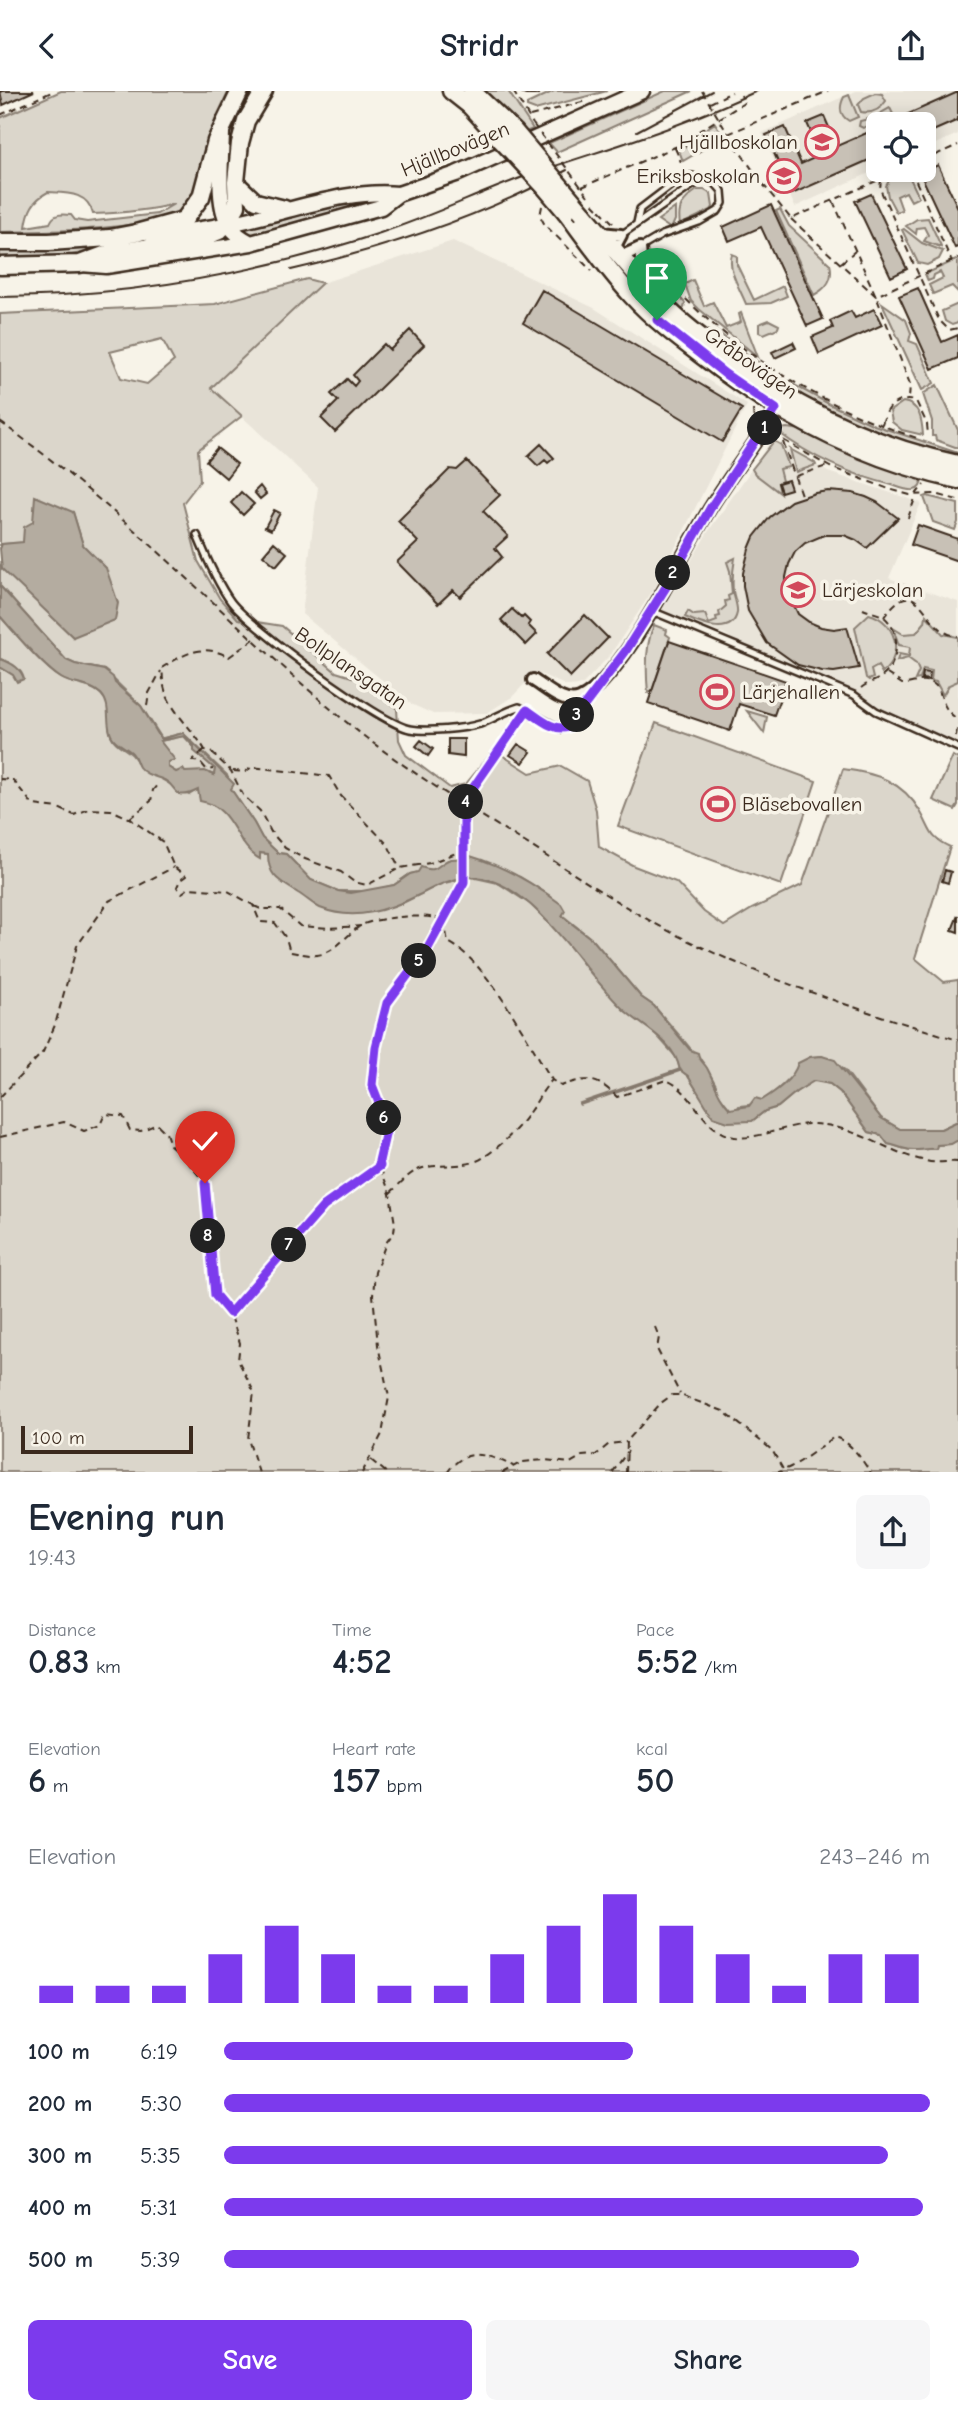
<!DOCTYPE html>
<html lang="en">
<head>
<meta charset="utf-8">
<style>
  body { margin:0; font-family:"Comic Neue",sans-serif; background:#f6f6f7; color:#1f2937; height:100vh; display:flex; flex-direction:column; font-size:26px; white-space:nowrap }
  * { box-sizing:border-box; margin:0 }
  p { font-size:23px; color:#747a83 }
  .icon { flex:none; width:38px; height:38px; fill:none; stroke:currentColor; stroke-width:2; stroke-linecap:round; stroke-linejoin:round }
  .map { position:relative; height:1381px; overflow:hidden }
  .side { display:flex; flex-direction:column; background:#fff; flex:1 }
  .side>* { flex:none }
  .buttons { position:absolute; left:866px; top:21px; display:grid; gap:14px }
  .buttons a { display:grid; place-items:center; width:70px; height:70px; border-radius:10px; background:#fff; box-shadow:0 4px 18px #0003; font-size:35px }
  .scale { position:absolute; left:21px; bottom:18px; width:172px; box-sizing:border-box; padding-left:7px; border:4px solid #3b2a1e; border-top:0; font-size:19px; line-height:24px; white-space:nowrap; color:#3b2a1e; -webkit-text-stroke:5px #f7f3e8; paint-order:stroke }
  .pin { position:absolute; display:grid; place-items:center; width:60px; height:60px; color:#fff; margin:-72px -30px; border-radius:50% 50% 50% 0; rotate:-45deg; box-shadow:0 0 7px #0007 }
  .pin .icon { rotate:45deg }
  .km { position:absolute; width:35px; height:35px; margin:-18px; border-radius:50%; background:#222; color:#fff; font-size:19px; line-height:35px; text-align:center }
  .round { display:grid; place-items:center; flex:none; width:74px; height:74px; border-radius:10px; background:#f6f6f7 }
  .head { display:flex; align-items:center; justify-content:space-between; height:119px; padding:0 28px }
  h1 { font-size:38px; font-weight:600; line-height:52px }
  .metrics { display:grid; grid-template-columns:repeat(3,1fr); gap:10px; height:119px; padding:7px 28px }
  .metrics div { display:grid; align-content:center }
  .metrics b { font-size:35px; font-weight:600 }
  .metrics small { font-size:19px; font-weight:400 }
  .metrics p { font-size:19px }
  .chart { height:196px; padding:14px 28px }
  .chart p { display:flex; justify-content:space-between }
  .chart svg { width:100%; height:126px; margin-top:7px; stroke:#7c3aed; stroke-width:6 }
  .button { display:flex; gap:14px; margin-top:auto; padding:14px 28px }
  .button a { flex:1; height:80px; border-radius:10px; background:#7c3aed; color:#fff; font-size:28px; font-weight:600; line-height:80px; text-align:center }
  .button a+a { background:#f6f6f7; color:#1f2937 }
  ul { padding:0 28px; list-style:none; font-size:23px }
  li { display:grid; grid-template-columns:112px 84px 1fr; align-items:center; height:52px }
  li i { height:18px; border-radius:9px; background:#7c3aed }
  header { display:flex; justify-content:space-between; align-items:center; height:91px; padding:0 28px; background:#fff; font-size:32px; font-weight:600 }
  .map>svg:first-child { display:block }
</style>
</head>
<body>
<header><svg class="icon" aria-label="back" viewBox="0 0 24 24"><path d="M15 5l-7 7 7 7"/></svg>Stridr<svg class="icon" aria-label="share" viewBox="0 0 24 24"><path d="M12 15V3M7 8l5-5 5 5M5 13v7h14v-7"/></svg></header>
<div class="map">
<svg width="958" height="1382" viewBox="0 0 958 1382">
  <rect width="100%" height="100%" fill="#f7f3e8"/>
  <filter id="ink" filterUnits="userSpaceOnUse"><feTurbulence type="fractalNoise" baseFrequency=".0143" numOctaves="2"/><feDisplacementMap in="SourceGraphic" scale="14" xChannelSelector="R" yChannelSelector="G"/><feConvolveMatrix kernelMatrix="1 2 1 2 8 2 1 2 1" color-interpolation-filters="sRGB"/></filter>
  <g filter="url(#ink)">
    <!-- built -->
    <path fill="#e9e4d9" d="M856,0H958V43L924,58V33H878V78L795,116L762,42Z
      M453,150L594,217L747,314L657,493L610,564L582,594L567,595L536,581L512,606L487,622L433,623L411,613L302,523L318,396L211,297L322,192Z
      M771,350L828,381L921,412L889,487L958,511V651L782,580L725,543L661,521L708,441Z"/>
    <!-- green -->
    <path fill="#dbd6cb" stroke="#8b8074" stroke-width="2" fill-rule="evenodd" d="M61,0H229L215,29L199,96L185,121C127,140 61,140 0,141V27ZM48,101C67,102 88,101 93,123C121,122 148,120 174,113L157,123L87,131L75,129L71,124C62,123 54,122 50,132L26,136C28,120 33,109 48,101Z
      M480,0H508L533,38L523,42Z
      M554,0H607L535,19L527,16V13Z
      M665,0H692L557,61L549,52Z
      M875,2L882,3L886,10C880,19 872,23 861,21L858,14L864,7Z
      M849,4L858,26L849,30C839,24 839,16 844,6Z
      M890,17L893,23L863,37L859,35L860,30L872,27Z
      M715,32L722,43L689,51V49Z
      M719,49L683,70L678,57Z
      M904,82L909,85L919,106L911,110L906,101L897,105L902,119L896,121L888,106L886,95L890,88Z
      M697,99H704L711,103L713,116L711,119L680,134C677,116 683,109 697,99Z
      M373,108L378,110L259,143H250L238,136L299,122Z
      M675,117V129L671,138L658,129Z
      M780,118L789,135L830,173C834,188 827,197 814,204L776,120Z
      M928,127L941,155V156L924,150L928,144L924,136L917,137L916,143L906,135L917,128Z
      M904,138L922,152L943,160L939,168L927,174L918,172L902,139Z
      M103,154L104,157L58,167L0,168V158Z
      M732,163L737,165V174L754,209L783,195L787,205L771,212L746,213C740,198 727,178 732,163Z
      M958,168V201L952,195L933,203L929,194L943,187L940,181L934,184L933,188L928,190L925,183Z
      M656,184L660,185L685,212L684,217L682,219L652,188Z
      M307,188L322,192L211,297L242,325L198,359L200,390L183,412L198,470L220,508L238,528L282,535L336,581L371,592L397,618L399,649L406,664L450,697L466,693L494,659L530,682L561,675L587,690L596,719L599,756L634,775L676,791L704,821L724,835L752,818L802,794L843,678C876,682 902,690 920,720C932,740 928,746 950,756L915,867L944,891L958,889V1030L941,1038H900L881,1027L845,979L822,965L810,966C790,985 770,1015 739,1015L737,1018H730L716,1000V994L707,978L685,951L654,915L641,906L593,849L562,824L550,805L520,786L467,769H448L437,778L410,783L394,794L370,800H338L311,789L286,763L278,762L262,747L254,732L231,698L227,684L183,642L159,648L161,646L141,615L104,579L75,573L66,569L0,495V474L73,546L106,477L83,454L73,421L33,431L23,452L2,453L0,458V223L215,213ZM162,248L174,270L147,293L121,287L110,261Z
      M693,189L704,215L713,211L726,237L741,231L739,223L741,222L758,266L699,218L691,210L685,193Z
      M882,212L906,229L911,242L909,250L917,253L934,292L922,299Z
      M958,213V232L952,234L945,230L942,220Z
      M769,229L779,234L778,237L764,243L759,241V233Z
      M716,240L759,272L758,280L712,245Z
      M765,278L829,313L874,334L958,362V369L872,341L760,285Z
      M937,294L958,339V357L936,349L935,345H932V330L923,303Z
      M903,311C920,313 922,329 923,344L902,339L892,331L890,320Z
      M787,337L802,339L922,387C922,393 920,398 914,399C907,400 898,396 892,394C852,384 811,366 778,341L781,338Z
      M774,350L781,354L789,376L779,378L782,390L778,392L780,402L755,383L752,378Z
      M790,358L815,372L816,374L796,381Z
      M927,405L958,413V431L955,439L933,431L924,406Z
      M735,467C733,478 732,490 733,500C734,507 738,515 737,522C732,547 698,532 685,526L688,520L694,524L705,523L709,533L717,530L716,526L720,525L719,521L726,515L725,510L729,509L728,505L732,503L730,480L727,471Z
      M869,523C896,530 905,564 882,582L878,575L871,579L873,587L869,589L866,587L855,536Z
      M926,524L943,543L958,546V590L949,594L943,604L936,591L931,590L932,580L923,578L920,588L915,589L919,580L916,573L908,567L897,570L899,563L909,565L910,556L899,554L893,537L903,543L916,542L925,531Z
      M0,525C16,543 41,574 61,587C76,596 98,592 107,612C111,621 107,634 111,644C116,658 132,656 139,675L189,704L198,698L231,729L242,751L260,767V762L268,763L282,791L298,801L401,813L440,793L471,786L498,792L530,813L564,847L587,878L624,919L653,940L677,967L680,979L688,985L714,1026L752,1030L765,1020L778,1016L796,1001L814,989L830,993L840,1001L869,1041L881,1044L888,1053C895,1054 900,1057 906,1058C914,1061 926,1057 935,1058L937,1054L951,1053L958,1049V1381H0V576L13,584L9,571L0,568Z
      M654,534L667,539L666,543L670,546L652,600L648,602C646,581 645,553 654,534Z
      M747,620L767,626L764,642Z
      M656,632L816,690L781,794L618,735Z
      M184,645C195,657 204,667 215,678L214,685L176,681L168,676V671L174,669L160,650Z
      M953,665L958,668V714L955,719L933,709Z"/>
    <!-- water -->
    <path fill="#b4aca0" stroke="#84786c" stroke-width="2" fill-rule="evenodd" d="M35,405L73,421L83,454L106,477L118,512L115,529L73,546L2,478L0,458L2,453L23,451L24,436L33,431Z
      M0,495L66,569L75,573L104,579L113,586L115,592L141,615L161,648L183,642L234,693L231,698L254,732L262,747L278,762L286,763L311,789L338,800L351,802L394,794L410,783L418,781L421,776C438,782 435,775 448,769C453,767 461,768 466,769L470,765C504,775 533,792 561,813L565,820L562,825L593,849L641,906L654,915L690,959L698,962C699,969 703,971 707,977C715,992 718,1006 730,1018L749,1015L755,1007L762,1009C776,1000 793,989 798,972L810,966L822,965L835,969L881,1027L900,1038H941L958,1030V1049L951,1053L937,1054L936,1058C926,1057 914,1061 906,1058C900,1057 895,1054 888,1053L881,1044L869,1041L840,1001L830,993L814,990L796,1001L778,1016L765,1020L752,1030L728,1031L713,1026L688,985L680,979C674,949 644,937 624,919C583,882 532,786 471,786C454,786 436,795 421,803C389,819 355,831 320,817C312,813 305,806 298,802C280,790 268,786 268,763L260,762V768C234,754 234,715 200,710L198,699C171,712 179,694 162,688C154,685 145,684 139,676C136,671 136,666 132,662C125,655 115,653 111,644C105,630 112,615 101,603C89,592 74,595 61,587C43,576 15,542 0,525ZM184,645L194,656V660L215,678L214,684L205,680L185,681L183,678L176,681L168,676V671L175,669L160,650Z
      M0,568C10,571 21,577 24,588L17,591L13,584L0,576Z"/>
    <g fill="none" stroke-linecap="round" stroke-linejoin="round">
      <!-- stream -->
      <path stroke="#84786c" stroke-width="3.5" d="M580,1013L680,979"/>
    </g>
    <!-- building -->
    <path fill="#c8c1b6" stroke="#3b2a1e" stroke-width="2" d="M0,0H34L3,14Z
      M958,1V29L924,44V33H886Z
      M824,25L837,55L878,37V65L792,103L766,44L785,36L801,73L821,64L807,32Z
      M938,74L958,117V156L955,157L920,82Z
      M871,103L907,178L891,186L855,110Z
      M771,114L823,228L807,235L761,136L729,150L723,136Z
      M918,197L942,251L958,244V267L932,278L899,205Z
      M542,199L742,318L722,351L523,232Z
      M874,218L882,234L819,263L812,246L833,237L830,230L851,220L855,227Z
      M410,239L424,254L335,341L321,327L338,310L331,303L347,288L354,295L358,290L353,284L384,253L390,259Z
      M793,251L796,257L775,267L772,261Z
      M541,353L554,367L548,372L545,369L538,375L528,365Z
      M217,357L237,373L226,387L206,370Z
      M467,370L500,404L483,420L508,445L495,457L502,466L460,506L453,499L438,513L397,471L418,451L398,430L450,378L457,379Z
      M788,389L791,398L781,401L778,392Z
      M260,395L266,403L260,408L254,401Z
      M828,400L853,402L866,406L877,411L898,427L867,457L856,449L844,444H824L805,452L795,461L789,473L786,486L787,499L798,523L809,531L821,536L834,538L847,536L859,577L834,581L822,580L798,574L767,552L748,520L743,495V482L749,458L754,446L770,426L791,410L815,402Z
      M241,401L254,413L243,424L231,412Z
      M274,419L280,422L271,439L265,436Z
      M918,434L958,448V470L911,454Z
      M274,451L287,462L276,475L263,464Z
      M512,518L522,527L524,525L530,531L528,534L537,543L526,554L501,529Z
      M585,524L608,547L570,586L547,563Z
      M669,550L786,590L774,624L739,613L730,640L648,612Z
      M923,581L930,582L929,589L922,588Z
      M448,648H464V666L448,664Z
      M421,649L433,658L428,665L416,655Z
      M518,653L531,661L523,672L510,664Z
      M945,779L951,781L948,792L942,790Z
      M958,824V841L952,839Z"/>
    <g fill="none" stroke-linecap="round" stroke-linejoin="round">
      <!-- service casing -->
      <g stroke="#3b2a1e" stroke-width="10">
        <path id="service" d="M526,0H536
          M637,132L640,118L682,86L692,85L706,89L715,92L722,100L723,112L718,120L699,131L662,144L640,157
          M621,144L693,94L703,89
          M197,444C206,466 217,492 231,511C251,537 381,633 410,638C427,641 464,638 480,633C494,628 505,620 519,616L561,638L568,636L593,603
          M652,520L854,604L876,620L958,657"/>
      </g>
      <!-- minor casing -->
      <g stroke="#3b2a1e" stroke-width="16">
        <path id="minor" d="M601,142L621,144L612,161
          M618,167L640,157L643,189
          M533,589C546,597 565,615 580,608C623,589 684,458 712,414C734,379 759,347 781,312"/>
      </g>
      <!-- tertiary casing -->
      <g stroke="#3b2a1e" stroke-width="19">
        <path id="tertiary" d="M222,40C222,65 215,114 230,135C235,143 243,148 251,152
          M236,91L256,110L285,117
          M148,142C190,143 236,132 276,122C316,112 357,99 398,103
          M81,173L106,175L251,152L381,116L398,103L456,83L642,0"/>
      </g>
      <!-- secondary casing -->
      <g stroke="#3b2a1e" stroke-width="21">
        <path id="secondary" d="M451,0L470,15L502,50
          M472,0L514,40
          M566,121C587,149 608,179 632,205C652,227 677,246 701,264C778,324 862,368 958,389
          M583,122C610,154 637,185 665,215C683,234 706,250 727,266C797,318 872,355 958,373
          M0,151H49L110,147L136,142L184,129L201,106L216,50L240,0
          M0,175L80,173L104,164L202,147L219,140L227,132L237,115L236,91L240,52L246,30L264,0"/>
      </g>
      <!-- path -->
      <path stroke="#3b2a1e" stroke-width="2" stroke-dasharray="7 5" stroke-linecap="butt" d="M513,0L533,33
        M710,12L732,1
        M0,24L54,0
        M530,25L586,10
        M728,44L762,92L791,128L901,79
        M678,53L744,12L741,4
        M675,57L681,71
        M924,69L958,54
        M911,79L951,169
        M881,89L880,98L939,229L949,239L958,237
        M582,96L675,56L728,43L828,0
        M833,110L876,205L910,293L909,308
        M542,115L540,125L545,134L592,180
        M600,119L613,132
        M791,128L876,205L958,167
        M841,172L855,160
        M653,173C724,256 817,314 920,348
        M753,319L754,330
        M0,331C121,416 221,524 332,619C390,669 454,708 518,747C572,781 630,822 687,849C774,892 866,921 958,949
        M882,333C887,315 896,306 916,310L927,333L928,344
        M773,343L830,376L889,398L910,404L935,403L958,409
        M783,351L801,404
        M796,385L827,375
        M908,427L917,402L924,394
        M884,526C921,474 922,543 958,545
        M254,548L229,566C203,552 186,562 163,576C159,613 188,630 205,659L210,660L231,680L243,704L260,720L271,741L285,757L305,768L341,781L354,791L367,794L400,777L430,772L464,759
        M887,583L902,593C910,594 917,589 925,590C947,592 935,616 958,628
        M861,597C868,591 878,590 885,583C899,569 901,540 884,526C879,522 869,521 863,518
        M147,615L149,602L161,580
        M956,645L958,633
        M204,659L193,669L201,672L207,679L213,678
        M233,680L245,681L252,676L329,685L341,705L388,754L399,776
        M0,688L13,689L33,714L58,717L74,724L89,718L111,719L129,727L163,751L174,776L186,785L180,789L177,796L182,802L189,797L228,800L253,814L260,831L275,832L286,847L290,861C299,862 309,865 317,864C336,862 347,842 362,834C378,826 426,822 443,829
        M130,727L151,710L153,699L157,694
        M254,815L261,818H280L300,835L329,837L361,835
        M444,830L448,851C486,869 529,952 552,989L561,995C586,986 597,986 617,1006L666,989C694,1000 700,1036 730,1045C754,1052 787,1032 814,1033C854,1034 888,1062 926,1070C936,1073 948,1070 958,1071
        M0,1006L43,961L55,934L77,855L109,810L174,776
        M0,1046L64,1031L84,1040L100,1034L105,1023L123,1025L130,1039L141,1040L157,1033L166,1042L170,1054L182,1064L205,1092L215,1204L230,1222L240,1252L238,1269L254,1301L248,1348L259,1382
        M390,1102C399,1094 409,1082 420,1078C440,1071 465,1079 484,1066C501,1055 519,1037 530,1020C539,1008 541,1001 552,989
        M231,1221L324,1115L379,1076
        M655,1236L659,1246L657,1258L680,1303
        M371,1369L387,1382
        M362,1382L382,1343L389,1306L378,1254L373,1204L375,1181L386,1152L394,1141L395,1133L390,1103L378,1070L386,1040L383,1022L372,994L376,956L387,912L428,857L464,791V715L473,697L522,627
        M447,1382C465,1355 488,1363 513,1375
        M502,1382L522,1371L545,1369L570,1372L582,1365L596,1364L609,1353L626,1351
        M612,1382L628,1360
        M626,1382L627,1350L661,1312L672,1304H680L723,1320L772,1359L785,1382
        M775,1382C797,1376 816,1359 834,1346C851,1350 861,1368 871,1382"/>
      <!-- service -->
      <use href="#service" stroke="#f7f3e8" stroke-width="5"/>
      <!-- minor -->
      <use href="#minor" stroke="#f7f3e8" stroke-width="10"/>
      <!-- tertiary -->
      <use href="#tertiary" stroke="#f7f3e8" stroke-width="14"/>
      <!-- secondary -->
      <use href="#secondary" stroke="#f7f3e8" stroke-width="16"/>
      <!-- tram -->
      <path stroke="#3b2a1e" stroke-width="2" d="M637,40L712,0
        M291,179C387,157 481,126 567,79
        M0,206C129,205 257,183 380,142C429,126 475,104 523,86C576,67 631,52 684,31C708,22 733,11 757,0"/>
      <!-- secondary-bridge casing -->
      <g stroke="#3b2a1e" stroke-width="21" stroke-linecap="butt">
        <path id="secondary-bridge" d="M514,40L583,122
          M502,50L544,95L566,121"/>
      </g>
      <!-- path-bridge -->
      <path stroke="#3b2a1e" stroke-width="2" stroke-dasharray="7 5" stroke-linecap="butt" d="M702,0L728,43
        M533,33L588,105
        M593,112L600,119"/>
      <!-- secondary-bridge -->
      <use href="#secondary-bridge" stroke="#f7f3e8" stroke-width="16"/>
    </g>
  </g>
  <g fill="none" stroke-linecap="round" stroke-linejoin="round" filter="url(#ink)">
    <!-- route casing -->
    <g stroke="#fff" stroke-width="14">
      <path id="route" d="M205,1092L215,1204L230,1222L324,1115L380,1075L379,1070L386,1040L383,1022L372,994L376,956L387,912L428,857L464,791V715L473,697L527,619C539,627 554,641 568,636L625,561L666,496L711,416L776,318L725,283L657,229"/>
    </g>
    <!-- route -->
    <use href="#route" stroke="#7c3aed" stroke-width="9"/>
  </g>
  <!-- icons -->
  <defs>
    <g id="school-ring" transform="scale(1.75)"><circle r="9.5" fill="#f7f3e8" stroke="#d1495b" stroke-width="1.5"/><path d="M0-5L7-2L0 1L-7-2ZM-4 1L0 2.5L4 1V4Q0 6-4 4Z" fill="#d1495b"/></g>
    <g id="stadium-ring" transform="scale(1.75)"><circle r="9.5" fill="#f7f3e8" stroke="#d1495b" stroke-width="1.5"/><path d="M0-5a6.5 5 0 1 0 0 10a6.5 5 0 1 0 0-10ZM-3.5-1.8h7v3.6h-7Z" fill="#d1495b"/></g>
  </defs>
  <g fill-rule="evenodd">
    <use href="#school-ring" x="822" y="51"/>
    <use href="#school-ring" x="784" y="85"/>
    <use href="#school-ring" x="798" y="499"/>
    <use href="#stadium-ring" x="717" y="601"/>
    <use href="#stadium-ring" x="718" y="713"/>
  </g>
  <g text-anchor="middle" stroke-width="7" stroke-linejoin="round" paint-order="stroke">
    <!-- poi labels -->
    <g font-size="21" fill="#3b2a1e" stroke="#f7f3e8" text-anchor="start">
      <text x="798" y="58" text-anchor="end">Hjällboskolan</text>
      <text x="760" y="92" text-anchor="end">Eriksboskolan</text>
      <text x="822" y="506">Lärjeskolan</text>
      <text x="742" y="608">Lärjehallen</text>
      <text x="742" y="720">Bläsebovallen</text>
    </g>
    <!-- street labels -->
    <g font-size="21" fill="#3b2a1e" stroke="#f7f3e8">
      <text transform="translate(455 58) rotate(-22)" y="7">Hjällbovägen</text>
      <text transform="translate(751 272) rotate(35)" y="7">Gråbovägen</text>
      <text transform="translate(351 577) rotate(34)" y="7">Bollplansgatan</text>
    </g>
  </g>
</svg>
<div class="buttons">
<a><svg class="icon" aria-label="locate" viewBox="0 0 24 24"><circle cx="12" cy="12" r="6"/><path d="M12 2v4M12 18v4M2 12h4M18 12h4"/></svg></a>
</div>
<div class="scale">100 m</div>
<div class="pin" style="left:657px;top:229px;background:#1e9e55"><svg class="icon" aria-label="arrive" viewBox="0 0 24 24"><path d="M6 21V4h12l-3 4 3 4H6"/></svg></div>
<div class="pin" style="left:205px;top:1092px;background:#d93025"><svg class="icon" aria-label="check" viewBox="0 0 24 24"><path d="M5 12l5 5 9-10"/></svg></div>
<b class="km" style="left:765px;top:337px">1</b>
<b class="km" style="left:673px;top:482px">2</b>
<b class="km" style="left:577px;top:624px">3</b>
<b class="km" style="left:466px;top:711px">4</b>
<b class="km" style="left:419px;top:870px">5</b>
<b class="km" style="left:384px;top:1027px">6</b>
<b class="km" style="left:289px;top:1154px">7</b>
<b class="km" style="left:208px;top:1145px">8</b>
</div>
<section class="side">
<div class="head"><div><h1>Evening run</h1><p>19:43</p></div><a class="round"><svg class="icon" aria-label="share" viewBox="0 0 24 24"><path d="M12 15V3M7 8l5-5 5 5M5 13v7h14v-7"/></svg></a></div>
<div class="metrics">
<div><p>Distance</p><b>0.83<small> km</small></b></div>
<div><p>Time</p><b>4:52</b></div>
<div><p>Pace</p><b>5:52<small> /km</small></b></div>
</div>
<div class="metrics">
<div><p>Elevation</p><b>6<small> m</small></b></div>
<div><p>Heart rate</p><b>157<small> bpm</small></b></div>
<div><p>kcal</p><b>50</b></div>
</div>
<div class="chart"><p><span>Elevation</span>243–246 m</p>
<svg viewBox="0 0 160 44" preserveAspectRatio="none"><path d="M5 44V38M15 44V38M25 44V38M35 44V27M45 44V17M55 44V27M65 44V38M75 44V38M85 44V27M95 44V17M105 44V6M115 44V17M125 44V27M135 44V38M145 44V27M155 44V27"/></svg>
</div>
<ul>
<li><b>100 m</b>6:19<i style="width:58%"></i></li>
<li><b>200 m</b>5:30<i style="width:100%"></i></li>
<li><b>300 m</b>5:35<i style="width:94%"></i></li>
<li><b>400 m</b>5:31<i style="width:99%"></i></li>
<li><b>500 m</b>5:39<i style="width:90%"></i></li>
</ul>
<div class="button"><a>Save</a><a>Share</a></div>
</section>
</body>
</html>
